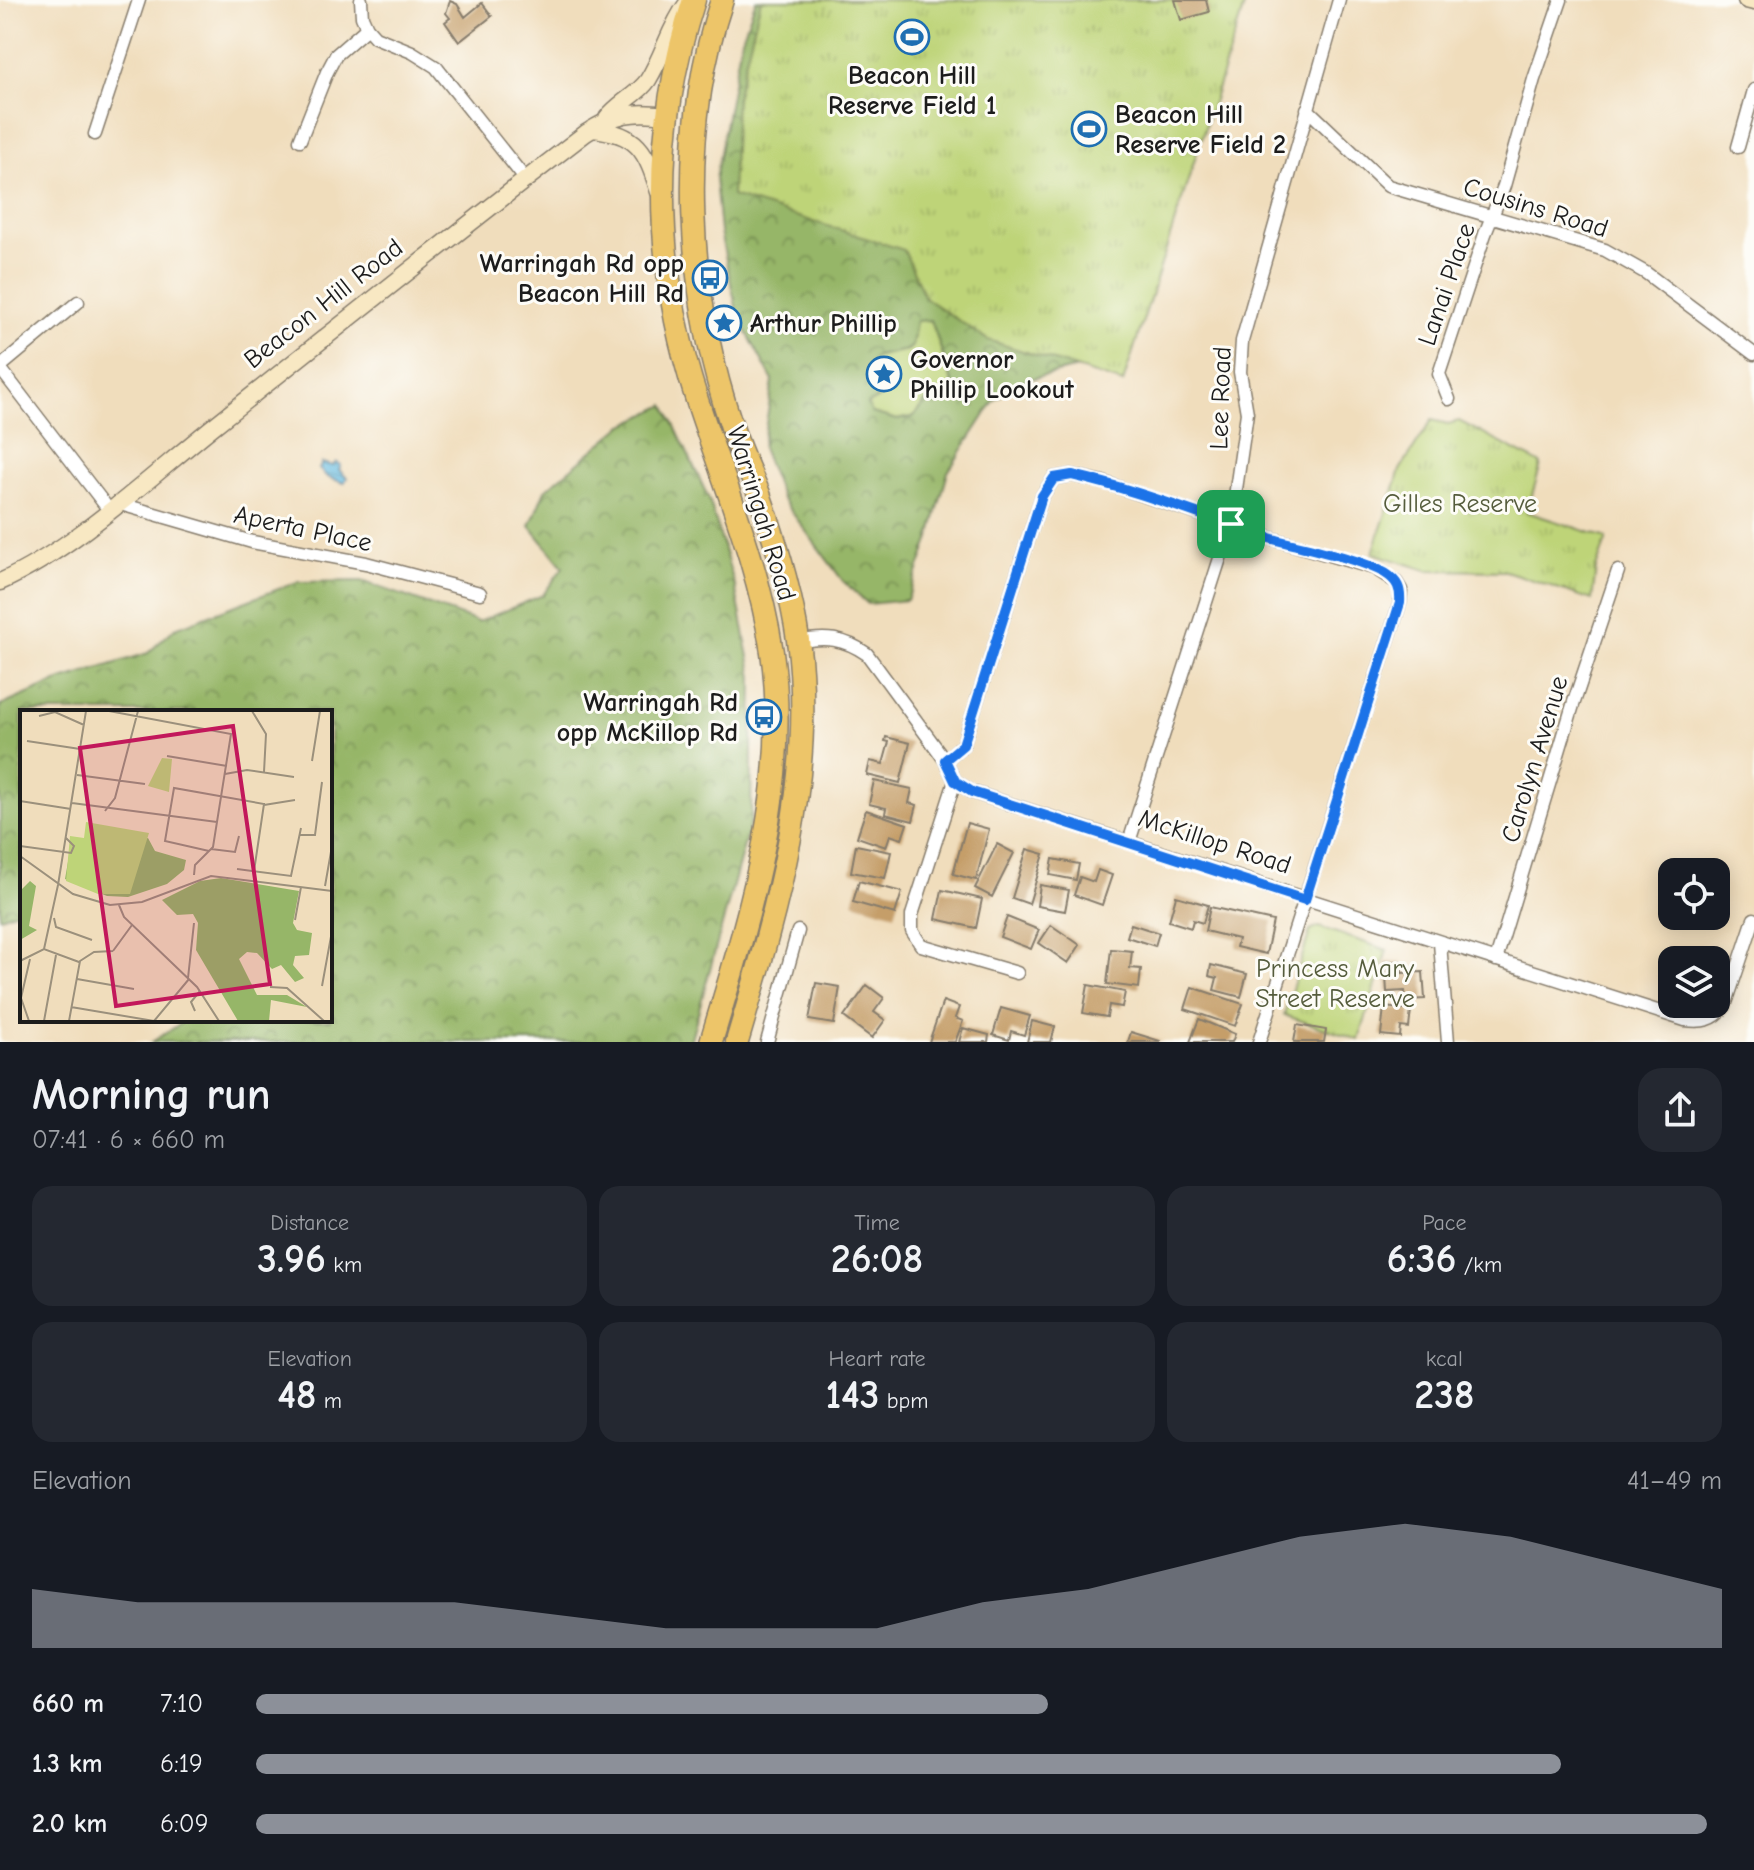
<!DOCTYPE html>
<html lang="en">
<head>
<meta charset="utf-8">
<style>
  body { margin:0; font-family:"Comic Neue",sans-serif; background:#242831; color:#f1f3f6; height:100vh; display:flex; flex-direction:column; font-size:30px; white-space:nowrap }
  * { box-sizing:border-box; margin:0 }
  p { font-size:26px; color:#9ea1a6 }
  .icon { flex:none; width:44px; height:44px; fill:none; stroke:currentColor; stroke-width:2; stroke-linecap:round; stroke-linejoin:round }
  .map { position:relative; height:1042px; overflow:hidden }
  .panel { display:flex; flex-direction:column; background:#171b24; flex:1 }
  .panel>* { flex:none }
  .tools { position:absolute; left:1658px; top:858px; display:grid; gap:16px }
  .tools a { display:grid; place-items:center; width:72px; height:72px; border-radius:16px; background:#171b24; box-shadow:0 4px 20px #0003; font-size:40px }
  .pin { position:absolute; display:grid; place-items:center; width:68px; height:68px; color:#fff; margin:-34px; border-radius:16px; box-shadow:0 4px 12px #0006 }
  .round { display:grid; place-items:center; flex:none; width:84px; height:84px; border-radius:24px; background:#242831 }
  .headline { display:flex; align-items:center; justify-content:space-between; height:136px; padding:0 32px }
  h1 { font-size:44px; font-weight:700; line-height:60px }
  .stats { display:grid; grid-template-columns:repeat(3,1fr); gap:12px; height:136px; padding:8px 32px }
  .stats div { display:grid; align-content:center; border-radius:20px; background:#242831; text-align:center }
  .stats b { font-size:40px; font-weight:700 }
  .stats small { font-size:22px; font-weight:400 }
  .stats p { font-size:22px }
  .chart { height:224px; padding:16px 32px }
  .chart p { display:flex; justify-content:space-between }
  .chart svg { width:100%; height:144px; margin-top:8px; fill:#8c9099; opacity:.7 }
  ul { padding:0 32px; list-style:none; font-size:26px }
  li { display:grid; grid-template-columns:128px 96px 1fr; align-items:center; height:60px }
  li i { height:20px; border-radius:10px; background:#8c9099 }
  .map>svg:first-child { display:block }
</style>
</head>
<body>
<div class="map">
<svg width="1754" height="1042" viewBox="0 0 1754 1042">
  <defs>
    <pattern id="forest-crowns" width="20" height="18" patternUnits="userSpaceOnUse" patternTransform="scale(2)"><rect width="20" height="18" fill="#96b668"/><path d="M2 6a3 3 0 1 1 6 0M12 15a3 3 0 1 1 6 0" fill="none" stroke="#7a9355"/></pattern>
    <pattern id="park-tufts" width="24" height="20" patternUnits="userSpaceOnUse" patternTransform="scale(2)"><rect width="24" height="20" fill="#bed478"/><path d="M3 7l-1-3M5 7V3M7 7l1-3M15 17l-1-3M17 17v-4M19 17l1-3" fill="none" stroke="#a3b567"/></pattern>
    <pattern id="water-rules" width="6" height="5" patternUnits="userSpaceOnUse" patternTransform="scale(2)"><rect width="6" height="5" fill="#63bae0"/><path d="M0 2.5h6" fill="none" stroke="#559fc0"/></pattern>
  </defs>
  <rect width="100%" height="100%" fill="#fdfcf7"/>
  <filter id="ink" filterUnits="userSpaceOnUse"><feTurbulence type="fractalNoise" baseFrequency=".0125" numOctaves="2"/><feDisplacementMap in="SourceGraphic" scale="16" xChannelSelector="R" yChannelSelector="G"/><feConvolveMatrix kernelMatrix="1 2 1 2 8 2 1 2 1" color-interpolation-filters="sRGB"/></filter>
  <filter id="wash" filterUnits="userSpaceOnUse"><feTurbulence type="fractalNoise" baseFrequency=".006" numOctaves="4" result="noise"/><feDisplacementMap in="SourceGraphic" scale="32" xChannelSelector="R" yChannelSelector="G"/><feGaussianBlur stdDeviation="1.8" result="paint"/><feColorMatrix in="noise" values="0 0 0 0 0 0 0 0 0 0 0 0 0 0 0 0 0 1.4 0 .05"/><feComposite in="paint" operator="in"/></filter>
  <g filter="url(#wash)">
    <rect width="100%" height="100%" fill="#f0ddbc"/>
    <!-- green -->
    <path fill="#bed478" stroke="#6d784a" stroke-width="2" d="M916,320H931L954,388L930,396L913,417L897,420L872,413L867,404V367L876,356L893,353L912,346Z"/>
    <!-- forest -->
    <path fill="url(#forest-crowns)" stroke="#596942" stroke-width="2" fill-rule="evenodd" d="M756,0H813L1087,366L1017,382L994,401L948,472L929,541L907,600L868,604L843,581L782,499L762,448L773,381L738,316L720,232L715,179L741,41ZM931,320L954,387L930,396L913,417L897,420L872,413L868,404L882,396L867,367L876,356L908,350L912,346L916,321Z
      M665,405L709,499L735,586L753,677L751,820L690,1042H152L186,1020H330V712H22V909L0,917V706L56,682L148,653L175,628L297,582L362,581L478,622L543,595L563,567L530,526L545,490L622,426Z"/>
    <!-- park -->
    <path fill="url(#park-tufts)" stroke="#6d784a" stroke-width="2" d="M761,0H1246L1123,383L988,340L925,298L904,250L732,196L736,99Z
      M1432,420L1448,424L1459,421L1541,464L1527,512L1607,538L1596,568L1592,600L1506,571L1426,570L1373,553L1400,470Z
      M1319,927L1387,950L1359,1040L1284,1015L1310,931Z"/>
    <!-- water -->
    <path fill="url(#water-rules)" stroke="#406b7e" stroke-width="2" d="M336,462L341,465L339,470L347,478L344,483L327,477L319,469L322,463L333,466Z"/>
    <g id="blocks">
      <!-- building -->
      <path fill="#c59e69" d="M1175,0H1206L1209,12L1181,20Z
        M450,1L457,4L465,17L482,3L492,16L459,42L445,22L450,18L446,13Z
        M886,737L910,743L900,783L867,775L870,761L883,764L889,742L885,741Z
        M874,781L912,789L909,803L917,805L913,821L885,814L886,808L869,804Z
        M866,810L907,824L902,839L890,835L886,847L857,837Z
        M967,823L989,829L976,880L953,874Z
        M997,844L1014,853L992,897L975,888Z
        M856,845L891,852L885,878L851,872Z
        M1027,849L1044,854L1029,904L1012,898Z
        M1053,859L1079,864L1076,880L1050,875Z
        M1098,870L1112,875L1102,905L1074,895L1080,877L1094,882Z
        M859,881L902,892L895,914L853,902Z
        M1040,885L1069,890L1065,911L1037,906Z
        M942,890L982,899L976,928L936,919Z
        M1176,896L1208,905L1203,923L1193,920L1191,928L1169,921Z
        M1210,907L1273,921L1266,954L1236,947L1238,939L1205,931Z
        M1007,917L1039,930L1031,949L1000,937Z
        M1131,924L1159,933L1155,946L1127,937Z
        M1051,925L1080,945L1068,963L1039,943Z
        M1111,949L1132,951L1130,968L1141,969L1139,988L1107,984Z
        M1401,961L1402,973L1423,972L1425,999L1406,1000L1405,991L1387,992L1385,962Z
        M1211,965L1247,974L1241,997L1214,990L1217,978L1209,976Z
        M816,983L840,987L834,1024L809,1020Z
        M867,985L884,998L874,1012L885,1020L872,1038L844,1017Z
        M1088,985L1125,992L1122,1007L1109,1005L1107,1017L1083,1013Z
        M1192,987L1243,1004L1235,1026L1185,1009Z
        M943,1001L959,1007L955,1018L963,1021L955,1042H929Z
        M1384,1007L1411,1010L1409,1028L1401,1027L1400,1037L1381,1035Z
        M1001,1008L1030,1016L1024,1035L1011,1031L1009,1040L993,1035Z
        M1199,1019L1235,1034L1232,1042H1190Z
        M1032,1021L1055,1027L1051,1042H1027Z
        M1297,1025L1326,1030L1324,1042H1294Z
        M963,1028L989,1035L988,1042H959Z
        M1131,1032L1160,1041V1042H1128Z"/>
    </g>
  </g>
  <g filter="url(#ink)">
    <use href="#blocks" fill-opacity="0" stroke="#867c6c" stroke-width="2"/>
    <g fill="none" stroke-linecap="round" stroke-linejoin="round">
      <!-- street casing -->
      <g stroke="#867c6c" stroke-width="15">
        <path id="street" d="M361,0L362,17L367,28L375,37L412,52L436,67L526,180
          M1307,109L1388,186L1605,250L1646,273L1754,354
          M95,134L139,0
          M300,140L327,72L336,55L367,28
          M1738,147L1754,90
          M0,367L78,302
          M0,368L109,510
          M1449,399L1439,374L1485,234L1504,186L1534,79L1561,0
          M117,503L252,542L366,563L480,593
          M798,642C825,636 844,638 867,654L945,760L955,781L972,792L1685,1020C1703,1022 1713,1021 1725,1006L1754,919
          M945,760L963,745L1042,496L1054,478L1072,475L1103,482L1267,537L1374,568L1396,582L1401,590L1400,603L1259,1042
          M955,781L912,915V931L921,945L1017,973
          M1129,842L1231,524L1247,413L1240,372L1242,341L1339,0
          M1440,943L1448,1042
          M1496,960L1573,705L1618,571
          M767,1042L798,931"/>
      </g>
      <!-- secondary casing -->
      <g stroke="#867c6c" stroke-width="19">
        <path id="secondary" d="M1746,0L1754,2
          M607,118C618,103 638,95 648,80C664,54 669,28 688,2
          M592,129C638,133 646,151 659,192
          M0,582C73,550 151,476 215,425C338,327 461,229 586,133C615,114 632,110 666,115"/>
      </g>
      <!-- highway casing -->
      <g stroke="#867c6c" stroke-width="25">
        <path id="highway" d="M694,0C651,132 654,266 696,397C723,481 759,564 772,652C791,785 749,916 711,1042
          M722,0C677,134 687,294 732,427C739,450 750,472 759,494C776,542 791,590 798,640C816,779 776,910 737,1042"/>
      </g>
      <!-- street -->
      <use href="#street" stroke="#fff" stroke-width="12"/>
      <!-- secondary -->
      <use href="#secondary" stroke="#f8e8c3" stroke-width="16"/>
      <!-- highway -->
      <use href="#highway" stroke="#edc569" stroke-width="22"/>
    </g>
  </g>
  <g fill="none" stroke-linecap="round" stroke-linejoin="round" filter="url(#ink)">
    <!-- route casing -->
    <g stroke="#fff" stroke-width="16">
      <path id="route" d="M1072,475C1138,490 1202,516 1266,537C1299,547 1357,557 1385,573C1398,581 1401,589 1400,603L1305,900L972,792L955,781L945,760L963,745L1042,496L1054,478Z"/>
    </g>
    <!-- route -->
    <use href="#route" stroke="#1a73e8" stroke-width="10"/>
  </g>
  <!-- icons -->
  <defs>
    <g id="stadium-ring" transform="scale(1.8)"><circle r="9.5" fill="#fdfcf7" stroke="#1f6fb2" stroke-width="1.5"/><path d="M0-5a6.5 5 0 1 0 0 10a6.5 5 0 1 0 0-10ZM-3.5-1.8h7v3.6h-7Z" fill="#1f6fb2"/></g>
    <g id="bus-ring" transform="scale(1.8)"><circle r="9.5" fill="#fdfcf7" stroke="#1f6fb2" stroke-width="1.5"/><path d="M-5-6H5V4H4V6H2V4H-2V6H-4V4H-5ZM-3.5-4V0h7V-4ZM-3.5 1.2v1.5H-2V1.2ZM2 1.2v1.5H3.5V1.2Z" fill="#1f6fb2"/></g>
    <g id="sight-ring" transform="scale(1.8)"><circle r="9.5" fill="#fdfcf7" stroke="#1f6fb2" stroke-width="1.5"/><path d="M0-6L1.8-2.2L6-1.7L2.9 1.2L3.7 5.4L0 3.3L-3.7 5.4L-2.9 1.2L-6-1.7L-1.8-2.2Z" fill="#1f6fb2"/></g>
  </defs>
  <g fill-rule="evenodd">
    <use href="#stadium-ring" x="912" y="37"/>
    <use href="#stadium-ring" x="1089" y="129"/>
    <use href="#bus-ring" x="710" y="278"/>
    <use href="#sight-ring" x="724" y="323"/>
    <use href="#sight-ring" x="884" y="374"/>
    <use href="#bus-ring" x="764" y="717"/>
  </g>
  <g text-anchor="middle" stroke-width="6" stroke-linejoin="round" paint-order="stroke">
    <!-- poi labels -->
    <g font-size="26" font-weight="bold" fill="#1c1c1c" stroke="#fdfcf7" text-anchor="start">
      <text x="912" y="84" text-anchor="middle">Beacon Hill<tspan x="912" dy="30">Reserve Field 1</tspan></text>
      <text x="1115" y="123">Beacon Hill<tspan x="1115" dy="30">Reserve Field 2</tspan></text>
      <text x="684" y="272" text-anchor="end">Warringah Rd opp<tspan x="684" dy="30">Beacon Hill Rd</tspan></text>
      <text x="750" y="332">Arthur Phillip</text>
      <text x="910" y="368">Governor<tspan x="910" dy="30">Phillip Lookout</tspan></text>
      <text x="738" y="711" text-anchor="end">Warringah Rd<tspan x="738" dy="30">opp McKillop Rd</tspan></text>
    </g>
    <!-- street labels -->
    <g font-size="26" fill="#1c1c1c" stroke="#fdfcf7">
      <text transform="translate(1536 207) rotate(17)" y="9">Cousins Road</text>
      <text transform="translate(1446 284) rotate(-71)" y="9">Lanai Place</text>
      <text transform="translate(323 303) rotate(-38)" y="9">Beacon Hill Road</text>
      <text transform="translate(1220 398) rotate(-88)" y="9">Lee Road</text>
      <text transform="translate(762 513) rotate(73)" y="9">Warringah Road</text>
      <text transform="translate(303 528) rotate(12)" y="9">Aperta Place</text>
      <text transform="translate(1534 759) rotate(-73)" y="9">Carolyn Avenue</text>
      <text transform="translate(1215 841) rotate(18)" y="9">McKillop Road</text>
    </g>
    <!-- park labels -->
    <g font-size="26" fill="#555c3c" stroke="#fdfcf7">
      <text x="1460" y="512">Gilles Reserve</text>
      <text x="1335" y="977">Princess Mary<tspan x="1335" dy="30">Street Reserve</tspan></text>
    </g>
  </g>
  <!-- overview -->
  <g transform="translate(20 710)">
    <rect width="312" height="312" fill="#f0ddbc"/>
    <path d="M128,128L135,141L166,150L164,160L147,174L108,187L87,186L45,169L49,146ZM201,168L279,181L273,213L277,220L292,223L289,245L275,246L273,255L284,268L275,272L261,255L252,259L237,243L227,242L219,249L237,285H267L287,297L251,290L249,311H218L176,240L178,213L173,204L157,205L142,190L180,171ZM10,171L16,176L9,216L17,220L0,230V181Z" fill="#96b668"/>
    <path d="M142,48L152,49L149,82L128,76ZM66,112L129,123L110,184H78L46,171L50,126L64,128Z" fill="#bed478"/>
    <path fill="none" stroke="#9b907c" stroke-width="2" d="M89,1L211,24L193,137L175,155L174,165M232,1L246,24L244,62M19,6L35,2L64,15M7,31L60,39M147,46L207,56M292,51L300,1M205,64L227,60L274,67M57,65L125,74M0,91L51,99M52,93L197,112M244,95L275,90M85,101L95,88L118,1M280,125H295L302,72M0,136L51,143L54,136L46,128M191,139L215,142L219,126M189,141L145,131L154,78L244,94L234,161M0,146L53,184L90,195L122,192L191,166L312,181M217,159L271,166L281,118M38,175L66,1M305,176L312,136M99,195L104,207L177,277L199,311M34,208L36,217L72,230M275,210L281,177M24,239L38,175M93,241L112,215M0,251L24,239L59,252M168,268L174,213M57,269L114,279M302,276L312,221M250,277L267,278L304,311M51,297L134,311M175,301L171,292L180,281M9,311L1,288L10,249M24,311L36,245M49,311L60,251L74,242L93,241M134,311L169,269"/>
    <path fill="#c2185b" fill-opacity="0.15" stroke="#c2185b" stroke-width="4" d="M213,16L250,274L96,296L60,38Z"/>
    <rect width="312" height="312" fill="none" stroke="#1c1c1c" stroke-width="4"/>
  </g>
</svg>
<div class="tools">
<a><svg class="icon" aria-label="locate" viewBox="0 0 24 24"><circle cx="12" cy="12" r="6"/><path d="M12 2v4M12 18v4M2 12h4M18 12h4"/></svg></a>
<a><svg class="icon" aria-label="layers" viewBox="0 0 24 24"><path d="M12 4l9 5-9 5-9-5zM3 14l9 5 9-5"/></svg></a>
</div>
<div class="pin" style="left:1231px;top:524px;background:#1e9e55"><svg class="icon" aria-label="arrive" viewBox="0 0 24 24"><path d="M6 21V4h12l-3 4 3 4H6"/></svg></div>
</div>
<section class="panel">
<div class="headline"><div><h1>Morning run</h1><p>07:41 · 6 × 660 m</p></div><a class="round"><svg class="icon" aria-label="share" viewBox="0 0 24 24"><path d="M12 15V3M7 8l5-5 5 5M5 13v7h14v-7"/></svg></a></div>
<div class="stats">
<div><p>Distance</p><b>3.96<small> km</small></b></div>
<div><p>Time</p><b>26:08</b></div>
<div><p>Pace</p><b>6:36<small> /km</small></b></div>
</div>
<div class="stats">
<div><p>Elevation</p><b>48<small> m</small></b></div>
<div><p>Heart rate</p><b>143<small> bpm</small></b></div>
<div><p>kcal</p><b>238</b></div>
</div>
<div class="chart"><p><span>Elevation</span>41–49 m</p>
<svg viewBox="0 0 160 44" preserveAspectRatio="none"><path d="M0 44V26L10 30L20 30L30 30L40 30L50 34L60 38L70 38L80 38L90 30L100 26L110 18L120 10L130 6L140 10L150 18L160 26V44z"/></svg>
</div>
<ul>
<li><b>660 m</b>7:10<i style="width:54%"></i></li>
<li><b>1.3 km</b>6:19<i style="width:89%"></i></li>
<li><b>2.0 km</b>6:09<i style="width:99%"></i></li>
</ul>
</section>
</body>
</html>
